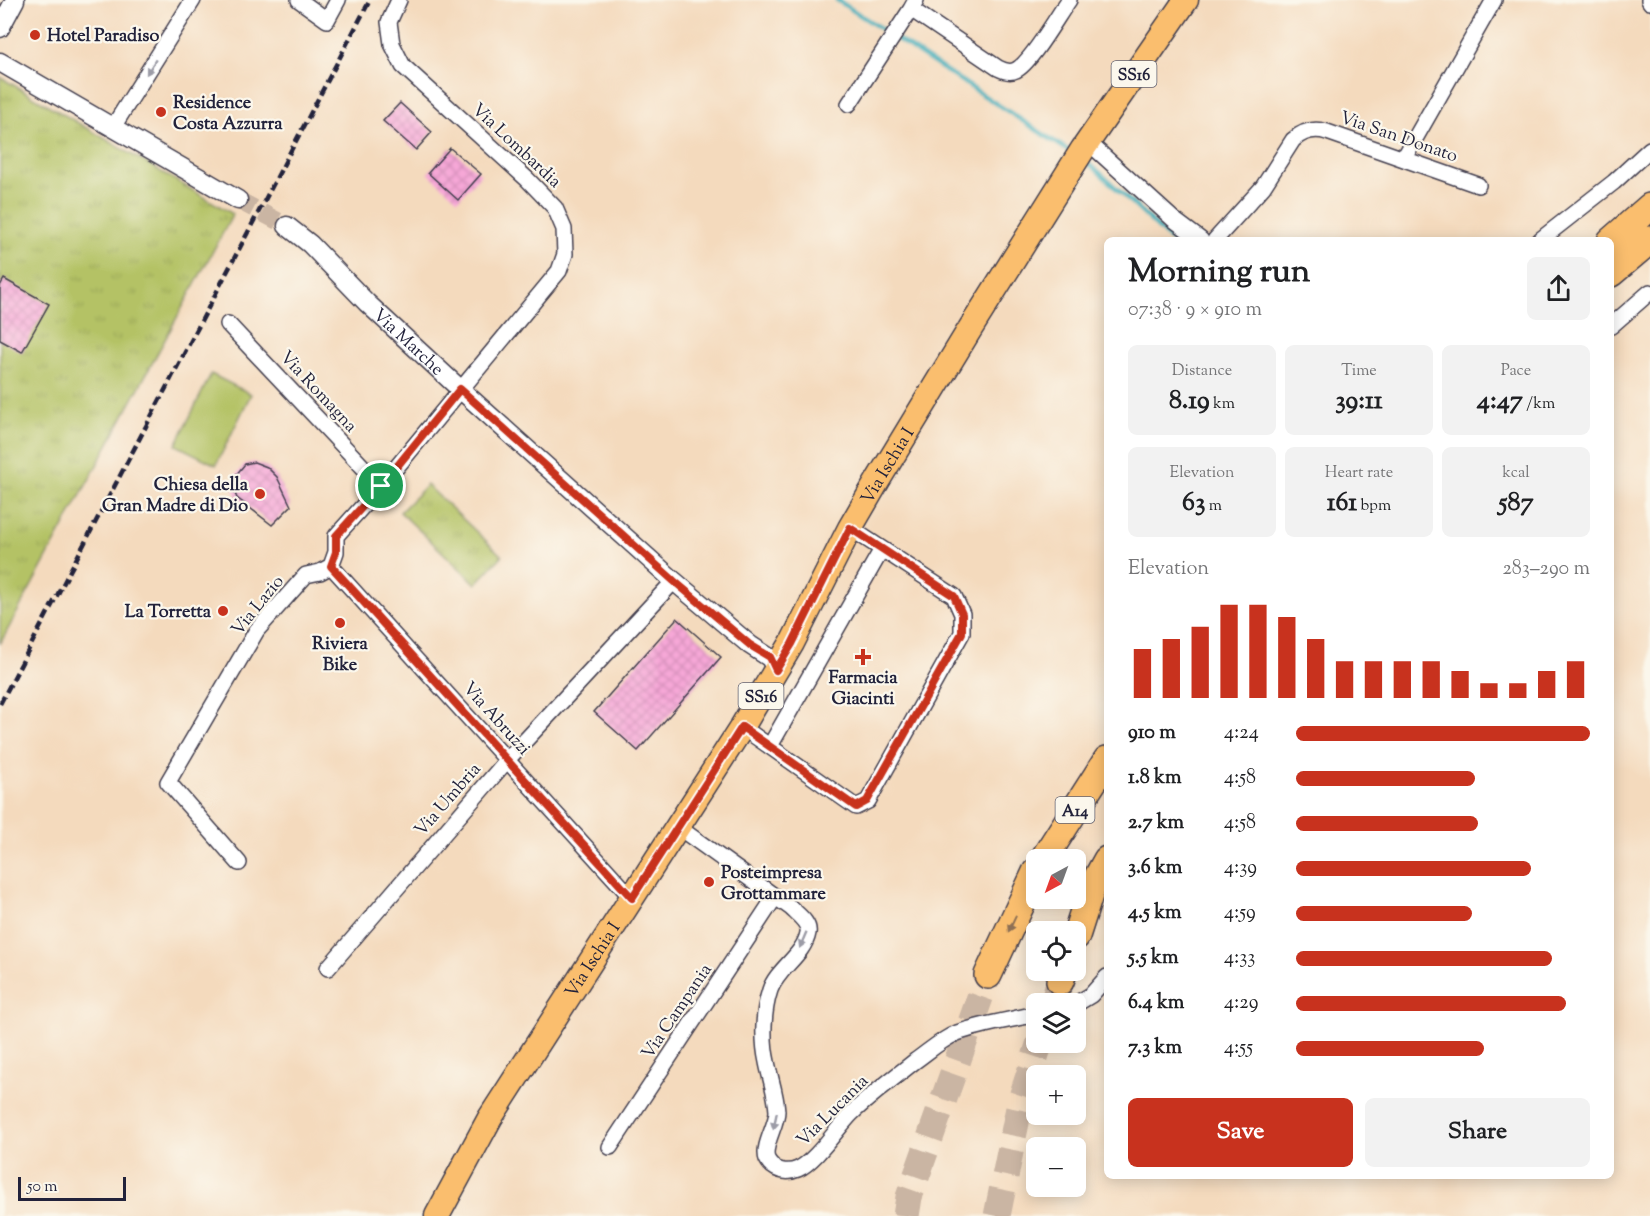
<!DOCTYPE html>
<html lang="en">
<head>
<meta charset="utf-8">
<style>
  body { margin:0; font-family:"Sorts Mill Goudy",serif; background:#f2f2f2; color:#202124; height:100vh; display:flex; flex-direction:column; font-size:22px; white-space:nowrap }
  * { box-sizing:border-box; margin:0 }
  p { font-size:20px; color:#757577 }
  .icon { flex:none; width:33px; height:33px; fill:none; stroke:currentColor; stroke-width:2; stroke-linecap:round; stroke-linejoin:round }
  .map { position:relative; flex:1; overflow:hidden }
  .sheet { position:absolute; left:1104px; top:237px; width:510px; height:942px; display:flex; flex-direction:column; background:#fff; border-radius:9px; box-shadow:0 3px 15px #0003 }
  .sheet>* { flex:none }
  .needle { width:39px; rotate:221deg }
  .controls { position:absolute; left:1026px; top:849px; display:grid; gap:12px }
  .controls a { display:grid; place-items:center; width:60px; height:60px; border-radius:9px; background:#fff; box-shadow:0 3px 15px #0003; font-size:30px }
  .scale { position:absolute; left:18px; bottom:15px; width:108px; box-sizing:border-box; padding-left:6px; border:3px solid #22223b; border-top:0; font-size:16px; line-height:21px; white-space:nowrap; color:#22223b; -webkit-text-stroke:4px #fbf7ec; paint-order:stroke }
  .pin { position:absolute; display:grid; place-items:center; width:51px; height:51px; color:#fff; margin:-26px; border:3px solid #fff; border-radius:50%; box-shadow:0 2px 6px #0007 }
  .round { display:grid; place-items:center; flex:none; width:63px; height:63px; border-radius:9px; background:#f2f2f2 }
  .head { display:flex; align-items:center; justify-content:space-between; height:102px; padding:0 24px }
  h1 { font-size:33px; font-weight:800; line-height:45px }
  .metrics { display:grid; grid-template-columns:repeat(3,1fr); gap:9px; height:102px; padding:6px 24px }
  .metrics div { display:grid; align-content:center; border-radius:9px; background:#f2f2f2; text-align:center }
  .metrics b { font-size:26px; font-weight:800 }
  .metrics small { font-size:16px; font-weight:400 }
  .metrics p { font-size:16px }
  .chart { height:168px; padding:12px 24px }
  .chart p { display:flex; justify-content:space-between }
  .chart svg { width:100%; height:108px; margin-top:6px; stroke:#c8321e; stroke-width:6 }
  .cta { display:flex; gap:12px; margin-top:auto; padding:12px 24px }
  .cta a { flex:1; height:69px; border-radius:9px; background:#c8321e; color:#fff; font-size:24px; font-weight:800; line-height:69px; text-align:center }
  .cta a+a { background:#f2f2f2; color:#202124 }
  ul { padding:0 24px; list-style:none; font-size:20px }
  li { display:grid; grid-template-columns:96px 72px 1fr; align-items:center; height:45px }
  li i { height:15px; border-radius:8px; background:#c8321e }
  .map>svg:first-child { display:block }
</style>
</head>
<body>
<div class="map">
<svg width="1650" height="1216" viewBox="0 0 1650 1216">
  <defs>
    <pattern id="grass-tufts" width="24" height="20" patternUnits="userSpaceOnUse" patternTransform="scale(1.5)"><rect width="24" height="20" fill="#b4c265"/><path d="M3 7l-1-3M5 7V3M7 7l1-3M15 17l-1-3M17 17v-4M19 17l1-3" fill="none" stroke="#9aa659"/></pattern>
    <pattern id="building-cross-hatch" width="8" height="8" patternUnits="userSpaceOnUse" patternTransform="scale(1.5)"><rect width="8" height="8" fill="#f6a7d7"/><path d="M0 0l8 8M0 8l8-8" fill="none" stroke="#d38fb9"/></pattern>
  </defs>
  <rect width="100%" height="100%" fill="#fbf7ec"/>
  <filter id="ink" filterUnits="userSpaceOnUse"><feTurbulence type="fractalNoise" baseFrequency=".0167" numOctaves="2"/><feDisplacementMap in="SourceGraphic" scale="12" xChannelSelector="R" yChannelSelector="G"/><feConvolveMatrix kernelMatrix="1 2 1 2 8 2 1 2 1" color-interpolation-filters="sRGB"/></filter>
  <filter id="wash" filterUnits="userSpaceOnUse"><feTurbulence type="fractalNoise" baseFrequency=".008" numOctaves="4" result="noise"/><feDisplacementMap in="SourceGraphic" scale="24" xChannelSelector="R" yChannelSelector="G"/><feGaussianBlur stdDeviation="1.35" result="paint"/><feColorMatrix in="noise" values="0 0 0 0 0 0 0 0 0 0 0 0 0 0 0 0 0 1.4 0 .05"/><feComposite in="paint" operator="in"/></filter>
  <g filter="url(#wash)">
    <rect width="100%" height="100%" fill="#f4dabd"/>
    <!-- grass -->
    <path fill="url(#grass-tufts)" stroke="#6b7250" stroke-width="1.5" d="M0,77L233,214L0,644Z
      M427,485L502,556L476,584L400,512Z"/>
    <!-- pitch -->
    <path fill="#b4c265" stroke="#6b7250" stroke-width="1.5" d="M211,374L251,394L216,465L176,445Z"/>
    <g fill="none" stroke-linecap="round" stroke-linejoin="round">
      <!-- stream -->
      <path stroke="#3aaab7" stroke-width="4.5" d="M837,0L1072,153
        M1084,161L1098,171L1171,240"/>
    </g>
    <g id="blocks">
      <!-- building -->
      <path fill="url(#building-cross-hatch)" d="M400,103L432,132L416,150L383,121Z
        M450,148L481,174L458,200L428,173Z
        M4,279L49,304L22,352L0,340V286Z
        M254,462L267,467L277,477L291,506L272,525L237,498L233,489L235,476L245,464Z
        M677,618L721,657L638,751L594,712Z"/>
    </g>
  </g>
  <g filter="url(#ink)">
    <use href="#blocks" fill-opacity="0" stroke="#423e4e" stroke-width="1.5"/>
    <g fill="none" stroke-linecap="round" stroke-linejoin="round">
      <!-- tertiary-tunnel -->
      <path stroke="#cab5a3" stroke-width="18" stroke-dasharray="18 9" stroke-linecap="butt" d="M238,200L287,226"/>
      <!-- motorway-tunnel -->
      <path stroke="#cab5a3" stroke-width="27" stroke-dasharray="27 14" stroke-linecap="butt" d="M1053,1004L1060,981
        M906,1216L909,1197L988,975
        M997,1216L1020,1103L1040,1042"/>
      <!-- minor casing -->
      <g stroke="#423e4e" stroke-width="18">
        <path id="minor" d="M299,0L327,20L338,0
          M916,0L911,9L998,68C1004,71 1010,73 1016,70C1031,63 1058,15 1069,0
          M1649,0L1650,2
          M849,104L911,9
          M113,127L193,0
          M1088,142L1173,219L1201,240
          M1404,158L1494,0
          M1215,240L1263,187L1293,140C1303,131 1314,128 1327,132L1478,185
          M1540,240L1614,182L1650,149
          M228,324L381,486
          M1611,326L1650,292
          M331,566L632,898
          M742,727L856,807L868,801L962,633V614L954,596L850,528
          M770,746L882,549
          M678,827L791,908C798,915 810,923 808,933C804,955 777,969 770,990C763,1011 762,1040 767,1062C770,1078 776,1094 777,1111C777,1125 762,1146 767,1159C773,1171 787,1174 798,1169C816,1161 837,1128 852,1113C872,1094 894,1078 915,1061C928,1052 942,1039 957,1033C982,1024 1011,1020 1036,1014
          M239,863L168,782L257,630L306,575L320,572L331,566L336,552V536L381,486L559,271L565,254L564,229L555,208L527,179L403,66L392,44L389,22L399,0
          M328,968L508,759L674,581
          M1076,1004L1091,995L1107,977
          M610,1147L775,897"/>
      </g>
      <!-- tertiary casing -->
      <g stroke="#423e4e" stroke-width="21">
        <g id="tertiary">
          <path d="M0,28L15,0"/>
          <path d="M0,62L238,200"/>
          <path id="s1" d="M287,226L310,244L367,303L460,389L674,581L750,645L770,658L776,670"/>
        </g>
      </g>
      <!-- primary casing -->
      <g stroke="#423e4e" stroke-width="27">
        <g id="primary">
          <path id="s2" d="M437,1216L490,1118L742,727L792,643L850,528L878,480L970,329L1083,149L1186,0"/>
        </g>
      </g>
      <!-- motorway casing -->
      <g stroke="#423e4e" stroke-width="30">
        <path id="motorway" d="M1611,241L1650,207
          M1611,273L1650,240
          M1043,860L1107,760
          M1076,936L1091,889L1107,860
          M988,975L1036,872
          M1060,981L1064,970"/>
      </g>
      <!-- minor -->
      <use href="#minor" stroke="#fff" stroke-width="15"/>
      <!-- tertiary -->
      <use href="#tertiary" stroke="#fff" stroke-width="18"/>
      <!-- primary -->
      <use href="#primary" stroke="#fabe6e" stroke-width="24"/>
      <!-- motorway -->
      <use href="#motorway" stroke="#fabe6e" stroke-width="27"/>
      <!-- rail -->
      <path stroke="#22223b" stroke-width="4.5" stroke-dasharray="9 4.5" stroke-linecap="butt" d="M0,704L370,0"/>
    </g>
    <!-- one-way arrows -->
    <defs><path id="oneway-solid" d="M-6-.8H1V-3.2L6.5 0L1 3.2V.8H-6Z" transform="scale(1.5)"/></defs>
    <g fill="#9c9ca7">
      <use href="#oneway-solid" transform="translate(151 67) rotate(122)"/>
      <use href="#oneway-solid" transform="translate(803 940) rotate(113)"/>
      <use href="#oneway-solid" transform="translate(775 1121) rotate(102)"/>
    </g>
    <use fill="#8e7054" href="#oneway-solid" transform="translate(1012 924) rotate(115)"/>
  </g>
  <g fill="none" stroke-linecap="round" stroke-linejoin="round" filter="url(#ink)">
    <!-- route casing -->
    <g stroke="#fff" stroke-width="12">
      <path id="route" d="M460,389L674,581L750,645L770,657L776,670L792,644L850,528L954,596L962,614V633L867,801L856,807L742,727L632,898L331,566L336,552V536L381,486Z"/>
    </g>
    <!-- route -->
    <use href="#route" stroke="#c8321e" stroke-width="8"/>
  </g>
  <!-- markers -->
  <g fill="#c8321e" stroke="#fbf7ec" stroke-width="2">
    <circle cx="35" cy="35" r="6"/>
    <circle cx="161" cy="112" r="6"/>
    <circle cx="260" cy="494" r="6"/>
    <circle cx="223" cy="611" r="6"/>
    <circle cx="340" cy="623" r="6"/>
    <path d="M860 648h6v6h6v6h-6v6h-6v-6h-6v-6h6z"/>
    <circle cx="709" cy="882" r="6"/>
  </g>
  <g text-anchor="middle" stroke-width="4.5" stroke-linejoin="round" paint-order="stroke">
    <!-- shield labels -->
    <g fill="#fbf7ec" stroke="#636270" stroke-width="1.5">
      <rect x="1111.5" y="61" width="45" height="26" rx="4.5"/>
      <rect x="738.5" y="683" width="45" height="26" rx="4.5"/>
      <rect x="1055.5" y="797" width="39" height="26" rx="4.5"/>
    </g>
    <g font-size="16" font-weight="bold" fill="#22223b">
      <text x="1134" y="80">SS16</text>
      <text x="761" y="702">SS16</text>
      <text x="1075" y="816">A14</text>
    </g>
    <!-- poi labels -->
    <g font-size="18" font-weight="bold" fill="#22223b" stroke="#fbf7ec" text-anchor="start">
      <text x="47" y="41">Hotel Paradiso</text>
      <text x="173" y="108">Residence<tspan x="173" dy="21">Costa Azzurra</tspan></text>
      <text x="248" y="490" text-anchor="end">Chiesa della<tspan x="248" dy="21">Gran Madre di Dio</tspan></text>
      <text x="211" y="617" text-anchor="end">La Torretta</text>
      <text x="340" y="649" text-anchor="middle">Riviera<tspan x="340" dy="21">Bike</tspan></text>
      <text x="863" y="683" text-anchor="middle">Farmacia<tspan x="863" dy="21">Giacinti</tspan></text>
      <text x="721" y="878">Posteimpresa<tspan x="721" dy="21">Grottammare</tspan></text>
    </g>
    <!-- street labels -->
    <g font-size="18" fill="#22223b" stroke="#fbf7ec">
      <text transform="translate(1399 136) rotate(19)" y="6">Via San Donato</text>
      <text transform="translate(517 145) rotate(43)" y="6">Via Lombardia</text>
      <text dy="6" stroke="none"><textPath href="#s1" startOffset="168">Via Marche</textPath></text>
      <text transform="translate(319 391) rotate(47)" y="6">Via Romagna</text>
      <text dy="6" stroke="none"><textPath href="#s2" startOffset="876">Via Ischia I</textPath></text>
      <text transform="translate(257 605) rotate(-51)" y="6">Via Lazio</text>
      <text transform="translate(497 718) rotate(48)" y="6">Via Abruzzi</text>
      <text transform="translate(447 799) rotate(-49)" y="6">Via Umbria</text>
      <text dy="6" stroke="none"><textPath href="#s2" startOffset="300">Via Ischia I</textPath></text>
      <text transform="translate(676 1011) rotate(-56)" y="6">Via Campania</text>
      <text transform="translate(832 1110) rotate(-45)" y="6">Via Lucania</text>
    </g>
  </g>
</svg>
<div class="controls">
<a><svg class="needle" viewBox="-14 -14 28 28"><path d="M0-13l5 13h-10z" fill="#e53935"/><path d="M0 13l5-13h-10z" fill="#757577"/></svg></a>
<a><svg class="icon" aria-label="locate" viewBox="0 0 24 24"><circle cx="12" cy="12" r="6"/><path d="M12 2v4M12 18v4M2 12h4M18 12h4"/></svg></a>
<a><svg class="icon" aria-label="layers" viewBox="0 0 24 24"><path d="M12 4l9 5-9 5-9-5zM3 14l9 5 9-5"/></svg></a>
<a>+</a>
<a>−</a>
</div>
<div class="scale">50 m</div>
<div class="pin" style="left:381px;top:486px;background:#1e9e55"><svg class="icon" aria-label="arrive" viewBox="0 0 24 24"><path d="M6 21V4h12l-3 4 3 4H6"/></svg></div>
<section class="sheet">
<div class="head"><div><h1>Morning run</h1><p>07:38 · 9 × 910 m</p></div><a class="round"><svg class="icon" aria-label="share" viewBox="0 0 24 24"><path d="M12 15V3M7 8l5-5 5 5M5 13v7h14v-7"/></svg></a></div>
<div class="metrics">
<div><p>Distance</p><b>8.19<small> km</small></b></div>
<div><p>Time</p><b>39:11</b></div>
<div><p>Pace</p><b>4:47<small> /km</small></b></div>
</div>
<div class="metrics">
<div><p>Elevation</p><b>63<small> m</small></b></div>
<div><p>Heart rate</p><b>161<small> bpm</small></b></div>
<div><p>kcal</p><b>587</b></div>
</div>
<div class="chart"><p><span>Elevation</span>283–290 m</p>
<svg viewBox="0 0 160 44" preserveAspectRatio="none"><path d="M5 44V24M15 44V20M25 44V15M35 44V6M45 44V6M55 44V11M65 44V20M75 44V29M85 44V29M95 44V29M105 44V29M115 44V33M125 44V38M135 44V38M145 44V33M155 44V29"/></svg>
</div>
<ul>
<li><b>910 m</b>4:24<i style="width:100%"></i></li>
<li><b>1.8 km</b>4:58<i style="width:61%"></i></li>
<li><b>2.7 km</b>4:58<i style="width:62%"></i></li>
<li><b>3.6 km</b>4:39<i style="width:80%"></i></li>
<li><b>4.5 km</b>4:59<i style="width:60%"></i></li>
<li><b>5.5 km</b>4:33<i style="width:87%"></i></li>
<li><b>6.4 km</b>4:29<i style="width:92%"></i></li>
<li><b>7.3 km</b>4:55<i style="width:64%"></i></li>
</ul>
<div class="cta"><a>Save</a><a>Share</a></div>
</section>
</div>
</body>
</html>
